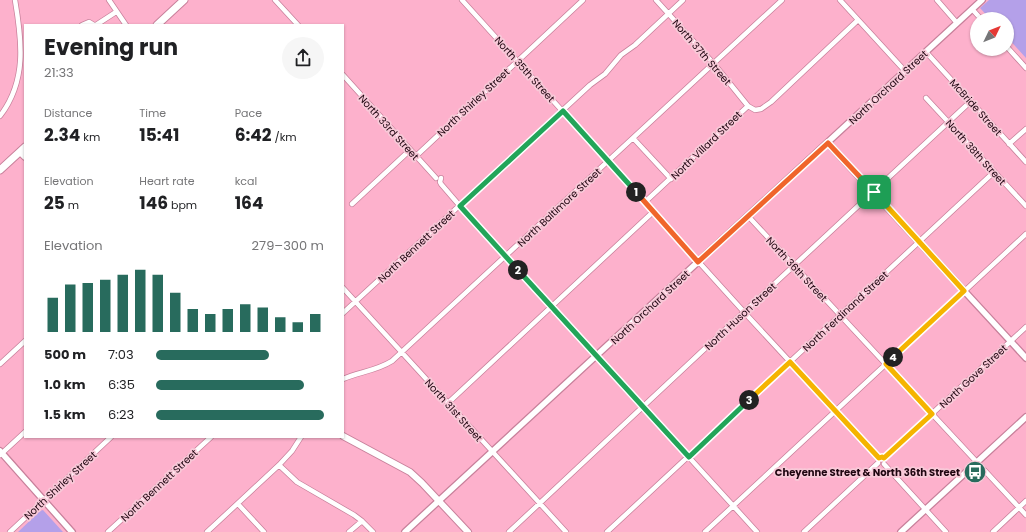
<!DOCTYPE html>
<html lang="en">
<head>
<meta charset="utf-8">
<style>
  body { margin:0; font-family:Poppins,sans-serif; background:#f6f6f6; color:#202124; height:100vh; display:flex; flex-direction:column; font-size:15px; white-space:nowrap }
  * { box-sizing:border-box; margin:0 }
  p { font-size:13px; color:#757577 }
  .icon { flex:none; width:22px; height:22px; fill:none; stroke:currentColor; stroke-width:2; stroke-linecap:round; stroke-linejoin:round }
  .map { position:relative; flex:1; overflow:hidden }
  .details { position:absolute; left:24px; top:24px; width:320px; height:414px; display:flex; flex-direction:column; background:#fff; border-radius:0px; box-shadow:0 1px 3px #0004 }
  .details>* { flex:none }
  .needle { width:26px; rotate:47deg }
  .controls { position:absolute; left:970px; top:12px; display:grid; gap:8px }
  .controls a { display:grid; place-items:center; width:44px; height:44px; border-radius:50%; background:#fff; box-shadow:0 1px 3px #0004; font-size:20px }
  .pin { position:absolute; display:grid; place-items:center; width:34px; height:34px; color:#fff; margin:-17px; border-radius:8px; box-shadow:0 2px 6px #0006 }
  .km { position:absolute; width:20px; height:20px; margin:-10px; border-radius:50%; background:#222; color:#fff; font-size:11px; line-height:20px; text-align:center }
  .round { display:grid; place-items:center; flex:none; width:42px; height:42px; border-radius:21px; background:#f6f6f6 }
  .overview { display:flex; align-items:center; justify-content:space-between; height:68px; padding:0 20px }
  h1 { font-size:22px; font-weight:700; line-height:30px }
  .figures { display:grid; grid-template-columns:repeat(3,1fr); gap:6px; height:68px; padding:4px 20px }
  .figures div { display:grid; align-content:center }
  .figures b { font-size:17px; font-weight:700 }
  .figures small { font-size:11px; font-weight:400 }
  .figures p { font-size:11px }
  .chart { height:112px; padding:8px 20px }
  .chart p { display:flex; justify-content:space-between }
  .chart svg { width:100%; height:72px; margin-top:4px; stroke:#286b5d; stroke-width:6 }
  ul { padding:0 20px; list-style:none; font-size:13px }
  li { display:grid; grid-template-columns:64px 48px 1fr; align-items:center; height:30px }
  li i { height:10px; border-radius:5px; background:#286b5d }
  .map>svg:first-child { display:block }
</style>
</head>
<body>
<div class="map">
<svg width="1026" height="532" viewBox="0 0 1026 532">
  <rect width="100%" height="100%" fill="#fdb1cc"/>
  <!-- green -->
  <path fill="#b4a0e9" d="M989,0H1026V58L1007,37V19H990L980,8Z
    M43,510L63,532H18L40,511Z"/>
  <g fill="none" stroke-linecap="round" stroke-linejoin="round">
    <!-- minor casing -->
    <g stroke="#c8809b" stroke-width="6">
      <path id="minor" d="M109,0L126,25
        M275,0L298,25
        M462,0L744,312L879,458
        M656,0L714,64L748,106L755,110L761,109L771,102L858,20
        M840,0L905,71
        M937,0L957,23
        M972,9L981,19
        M82,25L89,22L94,25
        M96,25L116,12
        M1007,47L1026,68
        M926,52L1026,162
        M343,75L436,178
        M926,98L1026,206
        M0,116C27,81 22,41 15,0
        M633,138L671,179
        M1009,144L1026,129
        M416,156L583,0
        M441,178L440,182L441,184L460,206L642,407L666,432L757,532
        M645,202L748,106
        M352,204L410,150
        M748,216L1026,515
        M343,288L566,532
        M343,313L590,85L605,74L621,55L635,45L683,0
        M0,364L25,341
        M343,379C359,372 376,371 392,361L782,0
        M448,403L654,211
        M0,455L25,432
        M884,458L1026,327
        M884,464L946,532
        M279,465L297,482L354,515L362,521L373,532
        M238,504L264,532
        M10,532L111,437
        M108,532L211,437
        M207,532L279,465L292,451L301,437
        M349,532L362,521
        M509,532L744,312L971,101
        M607,532L994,172
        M705,532L1026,234
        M804,532L878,463
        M993,532L1026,501"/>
    </g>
    <!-- tertiary casing -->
    <g stroke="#c8809b" stroke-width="8">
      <path id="tertiary" d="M828,143L1026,358
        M0,451L72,532
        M405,532L982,0
        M901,532L1026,417"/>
    </g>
    <!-- secondary casing -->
    <g stroke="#c8809b" stroke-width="8">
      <path id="secondary" d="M20,152L25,157
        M343,436L410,472L422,483L468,532"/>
    </g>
    <!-- primary casing -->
    <g stroke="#c8809b" stroke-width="9">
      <path id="primary" d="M157,25L184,0
        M0,170L25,147"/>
    </g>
    <!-- minor -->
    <use href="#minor" stroke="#fff" stroke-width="4.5"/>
    <!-- tertiary -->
    <use href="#tertiary" stroke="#fff" stroke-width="5.5"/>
    <!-- secondary -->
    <use href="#secondary" stroke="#fff" stroke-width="6"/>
    <!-- primary -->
    <use href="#primary" stroke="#fff" stroke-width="7"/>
  </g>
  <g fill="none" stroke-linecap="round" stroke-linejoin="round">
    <!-- split-1 casing -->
    <g stroke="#fff" stroke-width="8">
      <path id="split-1" d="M636,192L698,262L828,143L874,192"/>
    </g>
    <!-- split-2 casing -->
    <g stroke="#fff" stroke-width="8">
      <path id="split-2" d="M518,270L460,206L563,111L636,192"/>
    </g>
    <!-- split-3 casing -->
    <g stroke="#fff" stroke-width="8">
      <path id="split-3" d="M518,270L689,457L749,400"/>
    </g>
    <!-- split-4 casing -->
    <g stroke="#fff" stroke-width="8">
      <path id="split-4" d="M749,400L790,362L879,458L882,457L884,458L932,414L886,364L893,357"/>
    </g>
    <!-- split-5 casing -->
    <g stroke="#fff" stroke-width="8">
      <path id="split-5" d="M874,192L964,291L893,357"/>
    </g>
    <!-- split-1 -->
    <use href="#split-1" stroke="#f0652b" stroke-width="5"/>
    <!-- split-2 -->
    <use href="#split-2" stroke="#22a559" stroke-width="5"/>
    <!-- split-3 -->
    <use href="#split-3" stroke="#22a559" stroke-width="5"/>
    <!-- split-4 -->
    <use href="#split-4" stroke="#f5b400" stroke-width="5"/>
    <!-- split-5 -->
    <use href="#split-5" stroke="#f5b400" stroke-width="5"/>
  </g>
  <!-- icons -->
  <defs>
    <g id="bus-disc" transform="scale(1.15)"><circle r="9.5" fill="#286b5d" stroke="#f8c9d8"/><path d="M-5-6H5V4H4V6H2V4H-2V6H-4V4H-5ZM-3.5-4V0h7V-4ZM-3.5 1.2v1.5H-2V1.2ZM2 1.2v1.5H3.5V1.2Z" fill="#fff"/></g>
  </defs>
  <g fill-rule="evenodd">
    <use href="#bus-disc" x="975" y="472"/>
  </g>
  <g text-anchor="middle" stroke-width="3.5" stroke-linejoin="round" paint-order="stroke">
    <!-- street labels -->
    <g font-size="10" fill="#1e0510" stroke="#f8c9d8">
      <text transform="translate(702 52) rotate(49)" y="4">North 37th Street</text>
      <text transform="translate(525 69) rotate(48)" y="4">North 35th Street</text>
      <text transform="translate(888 87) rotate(-43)" y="4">North Orchard Street</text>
      <text transform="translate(473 102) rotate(-43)" y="4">North Shirley Street</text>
      <text transform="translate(976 107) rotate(48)" y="4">McBride Street</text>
      <text transform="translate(389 127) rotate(48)" y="4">North 33rd Street</text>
      <text transform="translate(706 145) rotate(-44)" y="4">North Villard Street</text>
      <text transform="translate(976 152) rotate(48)" y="4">North 38th Street</text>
      <text transform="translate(559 207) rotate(-43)" y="4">North Baltimore Street</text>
      <text transform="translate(416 246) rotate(-43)" y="4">North Bennett Street</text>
      <text transform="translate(797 269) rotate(47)" y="4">North 36th Street</text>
      <text transform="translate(650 307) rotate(-43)" y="4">North Orchard Street</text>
      <text transform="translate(845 311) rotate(-43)" y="4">North Ferdinand Street</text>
      <text transform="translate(740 316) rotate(-43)" y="4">North Huson Street</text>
      <text transform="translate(973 376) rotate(-43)" y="4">North Gove Street</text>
      <text transform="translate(454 410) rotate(48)" y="4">North 31st Street</text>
      <text transform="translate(60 485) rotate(-43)" y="4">North Shirley Street</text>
      <text transform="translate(159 485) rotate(-43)" y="4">North Bennett Street</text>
    </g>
    <!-- poi labels -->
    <g font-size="10" font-weight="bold" fill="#1e0510" stroke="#f8c9d8" text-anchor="end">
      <text x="960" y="476">Cheyenne Street &amp; North 36th Street</text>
    </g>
  </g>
</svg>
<div class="controls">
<a><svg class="needle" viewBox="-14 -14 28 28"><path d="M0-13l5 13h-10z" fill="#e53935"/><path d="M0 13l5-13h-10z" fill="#757577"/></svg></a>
</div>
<div class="pin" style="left:874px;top:192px;background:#1e9e55"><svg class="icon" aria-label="arrive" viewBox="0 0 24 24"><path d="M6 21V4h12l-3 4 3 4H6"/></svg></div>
<b class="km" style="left:636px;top:192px">1</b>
<b class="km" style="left:518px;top:270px">2</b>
<b class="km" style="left:749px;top:400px">3</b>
<b class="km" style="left:893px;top:357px">4</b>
<section class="details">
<div class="overview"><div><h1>Evening run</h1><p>21:33</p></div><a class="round"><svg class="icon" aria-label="share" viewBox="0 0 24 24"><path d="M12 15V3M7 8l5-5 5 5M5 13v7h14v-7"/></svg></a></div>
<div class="figures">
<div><p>Distance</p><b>2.34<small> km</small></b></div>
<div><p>Time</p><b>15:41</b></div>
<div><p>Pace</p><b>6:42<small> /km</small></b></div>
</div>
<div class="figures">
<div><p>Elevation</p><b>25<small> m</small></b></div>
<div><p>Heart rate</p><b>146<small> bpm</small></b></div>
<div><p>kcal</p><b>164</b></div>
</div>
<div class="chart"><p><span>Elevation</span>279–300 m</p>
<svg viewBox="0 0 160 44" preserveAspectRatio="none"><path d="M5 44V23M15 44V15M25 44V14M35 44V12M45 44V9M55 44V6M65 44V9M75 44V20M85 44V30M95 44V33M105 44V30M115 44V27M125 44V29M135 44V35M145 44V38M155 44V33"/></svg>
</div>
<ul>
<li><b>500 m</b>7:03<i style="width:67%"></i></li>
<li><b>1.0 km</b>6:35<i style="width:88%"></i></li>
<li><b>1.5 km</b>6:23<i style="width:100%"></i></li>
</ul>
</section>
</div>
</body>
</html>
